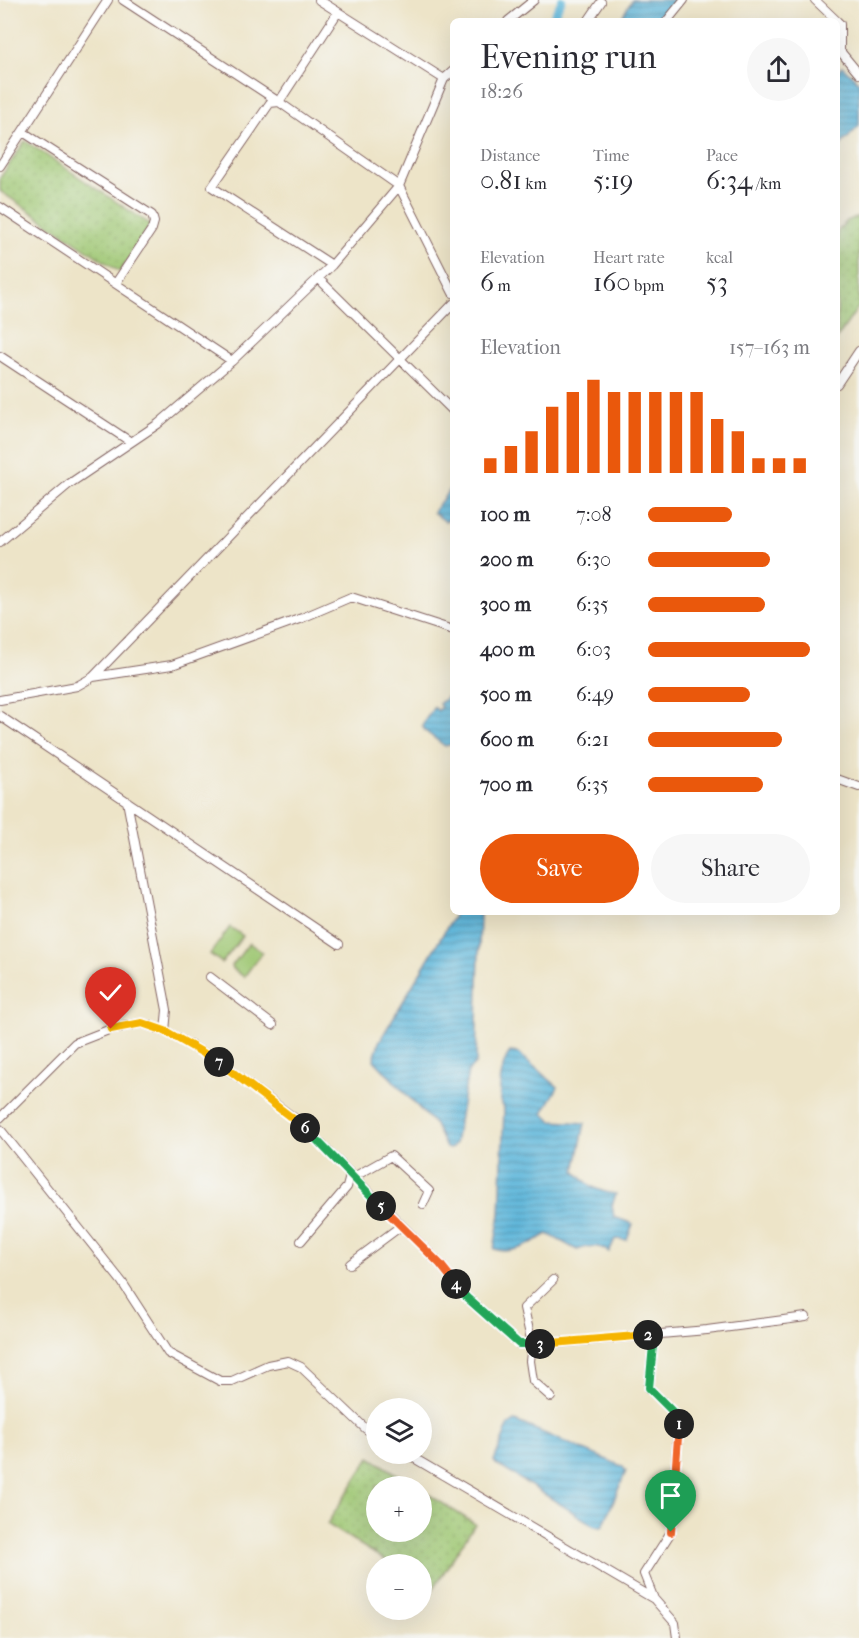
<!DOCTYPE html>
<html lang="en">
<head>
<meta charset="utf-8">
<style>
  body { margin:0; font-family:"IM FELL French Canon",serif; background:#f7f7f7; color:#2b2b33; height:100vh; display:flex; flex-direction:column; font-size:22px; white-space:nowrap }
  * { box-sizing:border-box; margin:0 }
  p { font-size:20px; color:#7c7c81 }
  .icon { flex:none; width:33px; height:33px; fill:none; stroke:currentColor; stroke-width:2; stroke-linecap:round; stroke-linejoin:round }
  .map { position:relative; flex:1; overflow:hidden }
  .sheet { position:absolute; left:450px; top:18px; width:390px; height:897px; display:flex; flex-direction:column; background:#fff; border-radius:9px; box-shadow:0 6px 24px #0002 }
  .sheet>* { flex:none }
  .tools { position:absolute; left:366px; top:1398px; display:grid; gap:12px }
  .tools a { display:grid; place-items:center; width:66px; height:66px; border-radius:50%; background:#fff; box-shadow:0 6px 24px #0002; font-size:30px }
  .pin { position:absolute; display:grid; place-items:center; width:51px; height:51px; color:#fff; margin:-62px -26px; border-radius:50% 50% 50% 0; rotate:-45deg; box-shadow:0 0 6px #0007 }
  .pin .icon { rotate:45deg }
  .km { position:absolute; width:30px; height:30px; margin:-15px; border-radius:50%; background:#222; color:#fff; font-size:16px; line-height:30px; text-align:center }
  .round { display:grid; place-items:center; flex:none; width:63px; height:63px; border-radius:32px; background:#f7f7f7 }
  .head { display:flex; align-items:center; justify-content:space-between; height:102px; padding:0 30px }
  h1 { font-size:33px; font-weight:600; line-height:45px }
  .figures { display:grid; grid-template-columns:repeat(3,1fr); gap:9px; height:102px; padding:6px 30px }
  .figures div { display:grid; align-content:center }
  .figures b { font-size:26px; font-weight:600 }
  .figures small { font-size:16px; font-weight:400 }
  .figures p { font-size:16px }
  .chart { height:168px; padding:12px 30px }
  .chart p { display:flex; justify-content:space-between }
  .chart svg { width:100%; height:108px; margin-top:6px; stroke:#ea580c; stroke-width:6 }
  .button { display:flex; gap:12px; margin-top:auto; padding:12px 30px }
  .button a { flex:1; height:69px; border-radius:36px; background:#ea580c; color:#fff; font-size:24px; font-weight:600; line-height:69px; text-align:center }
  .button a+a { background:#f7f7f7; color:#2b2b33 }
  ul { padding:0 30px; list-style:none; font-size:20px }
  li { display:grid; grid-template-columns:96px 72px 1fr; align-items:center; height:45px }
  li i { height:15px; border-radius:8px; background:#ea580c }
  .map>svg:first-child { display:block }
</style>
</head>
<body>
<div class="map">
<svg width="859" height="1638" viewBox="0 0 859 1638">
  <defs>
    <pattern id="park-dots" width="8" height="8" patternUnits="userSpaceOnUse" patternTransform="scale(1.5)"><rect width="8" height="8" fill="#9fc773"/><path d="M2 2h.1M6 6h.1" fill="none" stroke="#8aaa64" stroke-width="1.8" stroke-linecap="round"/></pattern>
    <pattern id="water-rules" width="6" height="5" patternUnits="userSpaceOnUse" patternTransform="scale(1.5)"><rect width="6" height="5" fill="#5eb7db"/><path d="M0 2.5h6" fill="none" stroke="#5094b2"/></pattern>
  </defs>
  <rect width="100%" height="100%" fill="#f6f6f2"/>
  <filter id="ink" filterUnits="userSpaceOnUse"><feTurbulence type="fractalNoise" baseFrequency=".0167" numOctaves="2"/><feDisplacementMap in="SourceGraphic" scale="12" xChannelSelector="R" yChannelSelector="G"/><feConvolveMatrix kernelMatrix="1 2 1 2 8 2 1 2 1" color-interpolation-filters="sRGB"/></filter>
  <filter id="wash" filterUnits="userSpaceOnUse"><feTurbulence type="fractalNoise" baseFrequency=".008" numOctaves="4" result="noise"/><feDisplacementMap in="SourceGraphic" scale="24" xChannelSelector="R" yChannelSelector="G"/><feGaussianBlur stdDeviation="1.35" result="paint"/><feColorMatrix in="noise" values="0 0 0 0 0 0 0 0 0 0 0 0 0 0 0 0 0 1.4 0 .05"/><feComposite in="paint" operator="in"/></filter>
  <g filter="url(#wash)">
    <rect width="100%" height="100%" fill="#ede4c8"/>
    <!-- grass -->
    <path fill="#9fc773" stroke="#74734f" stroke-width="1.5" d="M230,927L243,936L222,963L210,954Z
      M249,943L262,952L244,977L231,967Z"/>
    <!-- park -->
    <path fill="url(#park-dots)" stroke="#74734f" stroke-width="1.5" d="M25,141L151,225L120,272L0,191V178Z
      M859,216V306L837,338V232L847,221Z
      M370,1457L416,1486H376V1532H422V1490L475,1524L432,1591L422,1584V1564H391L327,1524Z"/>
    <!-- water -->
    <path fill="url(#water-rules)" stroke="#546b83" stroke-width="1.5" d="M632,0H677L661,21H620Z
      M842,66L859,82V126L840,146L837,145V73Z
      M453,485V517L445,521L433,512Z
      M453,692V744L445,746L425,731L422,725L434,707L438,711L441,707L439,704Z
      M456,912L480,914L476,1063L468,1071L455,1144L450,1149L446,1148L435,1125L374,1060L379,1042Z
      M510,1052L518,1053L558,1087L543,1113L552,1121L585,1123L575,1171C587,1185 597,1192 616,1194L612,1205L614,1217L633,1224L627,1240L615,1239L609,1252C598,1244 589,1246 577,1250L548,1234C532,1242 514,1256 494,1249L500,1214L504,1108C496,1097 501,1063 510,1052Z
      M515,1421L622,1466L626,1471L603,1526H595L496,1464L494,1461L508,1426Z"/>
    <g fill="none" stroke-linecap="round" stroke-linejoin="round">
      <!-- canal -->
      <path stroke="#5eb7db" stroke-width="8" d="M551,21L562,0"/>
    </g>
  </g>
  <g filter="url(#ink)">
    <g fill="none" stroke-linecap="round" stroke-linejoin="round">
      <!-- minor casing -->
      <g stroke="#836462" stroke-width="10">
        <path id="minor" d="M123,0L279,102L338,12L319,0
          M815,0L837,21
          M338,12L444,79
          M508,21L534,0
          M588,21L601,2
          M667,21L684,0
          M837,21L840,24V51L859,74
          M23,132L152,215L154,222L152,229L116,283
          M0,166L108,0
          M0,207L232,361
          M332,265L212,187L270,103L279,102L399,186L453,293
          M318,278L453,411
          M0,356L131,442
          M837,384L859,351
          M0,542L69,484L158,424L232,361L332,265L399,186L444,79L453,71
          M93,677L453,304
          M0,700L77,686L93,677L172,665L302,618L351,597L453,630
          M0,716L339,944
          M837,779L859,787
          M127,801L167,1010L165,1031
          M210,977L273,1025
          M0,1118L75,1043L111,1029L142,1023L165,1031L208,1055L297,1120L440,1264L466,1297L519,1344L556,1343L707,1330L806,1317
          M0,1129L122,1282L168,1353L220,1381H232L268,1365L288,1361L301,1367L366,1429L376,1435
          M352,1178L391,1156L429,1191L423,1204
          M301,1241L347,1187L350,1176
          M350,1264L401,1226
          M551,1397L533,1381L530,1361L532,1344L524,1308L553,1280
          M407,1454L654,1599L675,1623L677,1638
          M654,1599L644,1574L671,1532L679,1418L649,1388L654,1334"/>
      </g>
      <!-- minor -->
      <use href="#minor" stroke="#fff" stroke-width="8"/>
    </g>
  </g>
  <g fill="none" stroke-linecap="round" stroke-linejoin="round" filter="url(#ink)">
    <!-- split-1 casing -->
    <g stroke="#fff" stroke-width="12">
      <path id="split-1" d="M671,1532L679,1424"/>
    </g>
    <!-- split-2 casing -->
    <g stroke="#fff" stroke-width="12">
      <path id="split-2" d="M648,1335H654L649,1388L679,1418V1424"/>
    </g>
    <!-- split-3 casing -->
    <g stroke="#fff" stroke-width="12">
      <path id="split-3" d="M540,1344L648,1335"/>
    </g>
    <!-- split-4 casing -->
    <g stroke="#fff" stroke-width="12">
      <path id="split-4" d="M456,1284L466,1297L519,1344H540"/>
    </g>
    <!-- split-5 casing -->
    <g stroke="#fff" stroke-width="12">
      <path id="split-5" d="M381,1206L440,1264L456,1284"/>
    </g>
    <!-- split-6 casing -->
    <g stroke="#fff" stroke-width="12">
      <path id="split-6" d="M305,1128L381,1206"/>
    </g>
    <!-- split-7 casing -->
    <g stroke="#fff" stroke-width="12">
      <path id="split-7" d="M219,1062L305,1128"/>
    </g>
    <!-- split-8 casing -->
    <g stroke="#fff" stroke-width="12">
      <path id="split-8" d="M111,1029L142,1023L165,1031L219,1062"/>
    </g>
    <!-- split-1 -->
    <use href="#split-1" stroke="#f0652b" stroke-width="8"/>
    <!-- split-2 -->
    <use href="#split-2" stroke="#22a559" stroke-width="8"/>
    <!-- split-3 -->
    <use href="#split-3" stroke="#f5b400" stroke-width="8"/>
    <!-- split-4 -->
    <use href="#split-4" stroke="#22a559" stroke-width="8"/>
    <!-- split-5 -->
    <use href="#split-5" stroke="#f0652b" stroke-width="8"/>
    <!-- split-6 -->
    <use href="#split-6" stroke="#22a559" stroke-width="8"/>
    <!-- split-7 -->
    <use href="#split-7" stroke="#f5b400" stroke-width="8"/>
    <!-- split-8 -->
    <use href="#split-8" stroke="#f5b400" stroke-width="8"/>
  </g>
</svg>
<div class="tools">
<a><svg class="icon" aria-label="layers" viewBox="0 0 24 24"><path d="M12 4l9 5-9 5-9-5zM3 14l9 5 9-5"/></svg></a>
<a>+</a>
<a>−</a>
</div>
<div class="pin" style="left:671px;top:1532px;background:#1e9e55"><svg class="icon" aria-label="arrive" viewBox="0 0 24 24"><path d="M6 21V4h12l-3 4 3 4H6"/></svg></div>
<div class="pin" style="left:111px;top:1029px;background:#d93025"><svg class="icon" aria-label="check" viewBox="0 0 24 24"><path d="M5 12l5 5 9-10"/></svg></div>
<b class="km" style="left:679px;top:1424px">1</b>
<b class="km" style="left:648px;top:1335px">2</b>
<b class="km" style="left:540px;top:1344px">3</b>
<b class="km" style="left:456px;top:1284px">4</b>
<b class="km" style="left:381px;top:1206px">5</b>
<b class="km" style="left:305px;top:1128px">6</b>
<b class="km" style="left:219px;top:1062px">7</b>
<section class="sheet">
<div class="head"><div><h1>Evening run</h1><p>18:26</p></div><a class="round"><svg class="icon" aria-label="share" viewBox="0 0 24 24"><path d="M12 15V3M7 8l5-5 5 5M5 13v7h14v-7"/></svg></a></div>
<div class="figures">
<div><p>Distance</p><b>0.81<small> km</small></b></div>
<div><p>Time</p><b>5:19</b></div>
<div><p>Pace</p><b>6:34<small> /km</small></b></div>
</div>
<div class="figures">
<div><p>Elevation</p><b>6<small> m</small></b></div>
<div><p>Heart rate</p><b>160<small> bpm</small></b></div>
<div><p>kcal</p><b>53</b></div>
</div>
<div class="chart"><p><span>Elevation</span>157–163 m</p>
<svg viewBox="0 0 160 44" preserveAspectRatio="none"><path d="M5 44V38M15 44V33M25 44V27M35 44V17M45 44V11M55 44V6M65 44V11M75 44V11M85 44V11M95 44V11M105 44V11M115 44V22M125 44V27M135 44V38M145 44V38M155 44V38"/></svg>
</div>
<ul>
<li><b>100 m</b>7:08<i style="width:52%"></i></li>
<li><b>200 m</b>6:30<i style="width:75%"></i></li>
<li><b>300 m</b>6:35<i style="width:72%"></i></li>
<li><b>400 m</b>6:03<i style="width:100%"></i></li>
<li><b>500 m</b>6:49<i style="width:63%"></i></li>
<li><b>600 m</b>6:21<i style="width:83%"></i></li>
<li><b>700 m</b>6:35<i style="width:71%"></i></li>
</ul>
<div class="button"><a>Save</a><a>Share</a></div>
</section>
</div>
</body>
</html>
